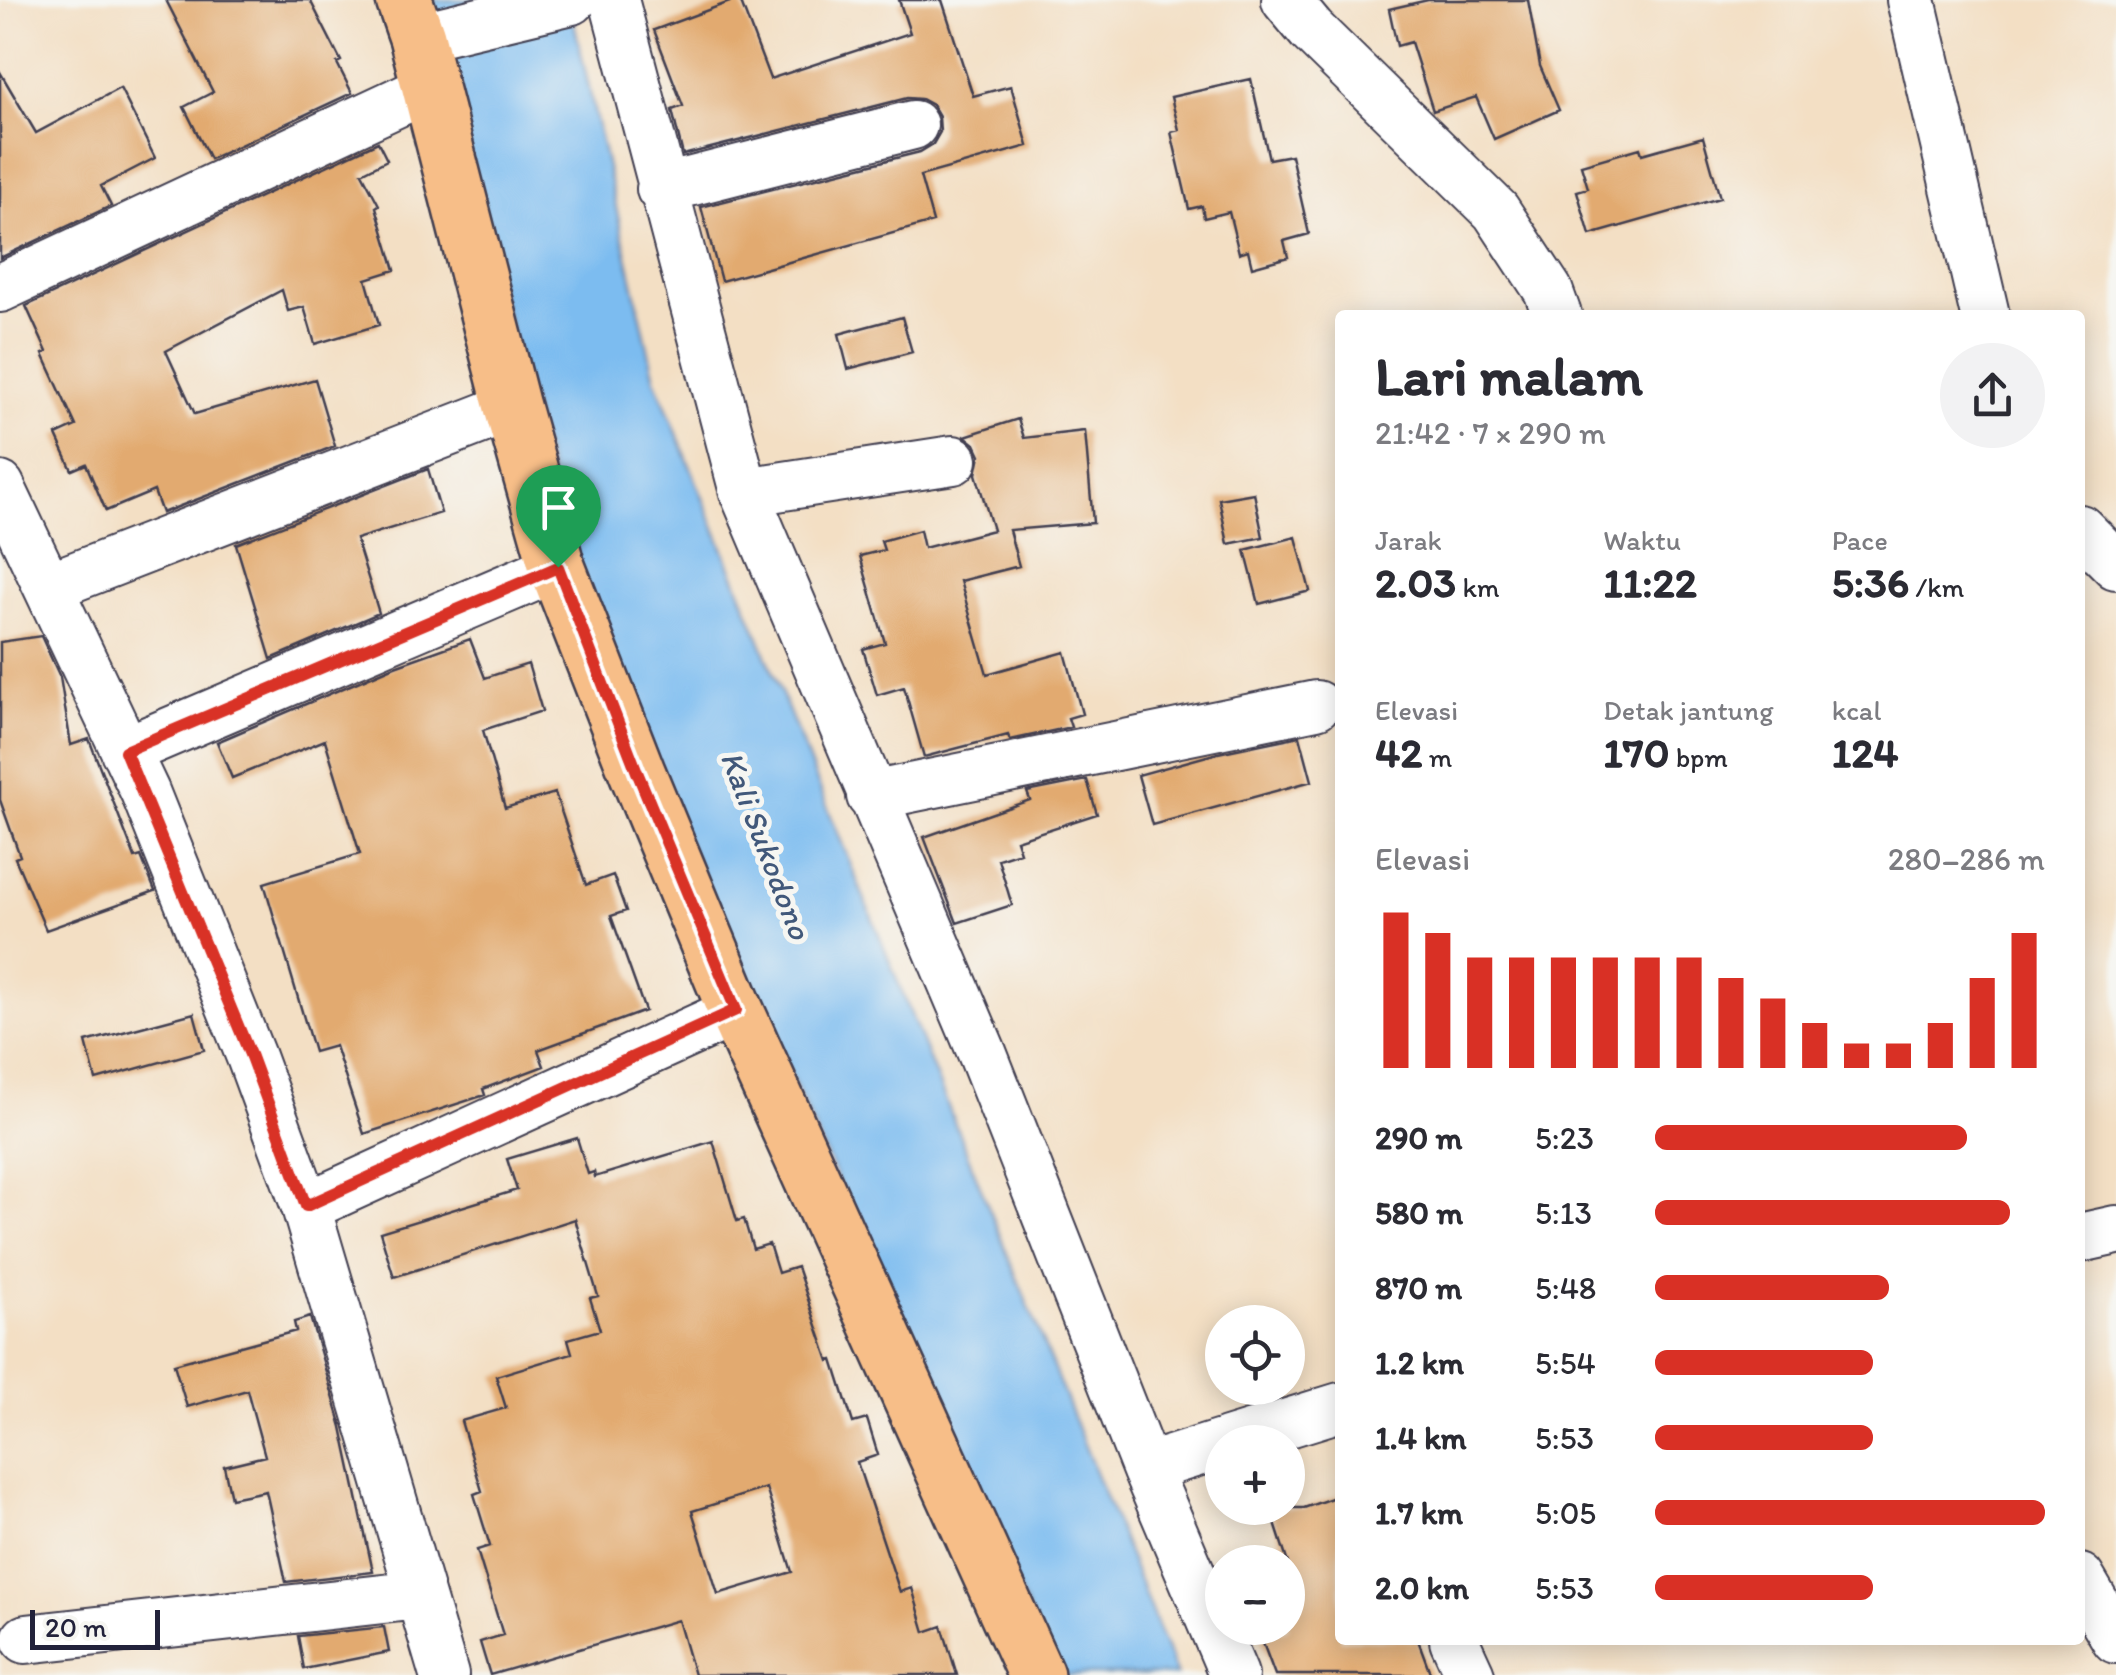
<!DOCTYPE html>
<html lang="id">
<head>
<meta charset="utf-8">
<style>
  body { margin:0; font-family:Itim,sans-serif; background:#f2f2f3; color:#2b2b33; height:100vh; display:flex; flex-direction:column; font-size:38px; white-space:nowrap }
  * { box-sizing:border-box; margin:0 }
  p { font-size:32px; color:#7c7c81 }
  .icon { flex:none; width:55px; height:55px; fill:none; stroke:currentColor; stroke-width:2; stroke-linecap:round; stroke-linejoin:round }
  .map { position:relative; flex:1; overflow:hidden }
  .sheet { position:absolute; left:1335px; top:310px; width:750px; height:1335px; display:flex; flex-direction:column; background:#fff; border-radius:10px; box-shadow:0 5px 25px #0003 }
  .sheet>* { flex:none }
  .fabs { position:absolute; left:1205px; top:1305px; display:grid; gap:20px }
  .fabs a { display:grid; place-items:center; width:100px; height:100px; border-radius:50%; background:#fff; box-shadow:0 5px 25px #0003; font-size:50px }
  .scale { position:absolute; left:30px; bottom:25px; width:130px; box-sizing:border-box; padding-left:10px; border:5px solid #22223b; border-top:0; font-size:28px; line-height:35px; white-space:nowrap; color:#22223b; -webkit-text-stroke:8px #f6f6f2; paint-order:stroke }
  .pin { position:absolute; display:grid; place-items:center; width:85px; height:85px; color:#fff; margin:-102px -42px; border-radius:50% 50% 50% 0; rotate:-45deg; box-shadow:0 0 10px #0007 }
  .pin .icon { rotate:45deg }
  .round { display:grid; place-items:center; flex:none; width:105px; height:105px; border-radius:52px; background:#f2f2f3 }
  .overview { display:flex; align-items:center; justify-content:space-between; height:170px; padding:0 40px }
  h1 { font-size:55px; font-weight:800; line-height:75px }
  .metrics { display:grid; grid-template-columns:repeat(3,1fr); gap:15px; height:170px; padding:10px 40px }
  .metrics div { display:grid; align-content:center }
  .metrics b { font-size:42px; font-weight:800 }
  .metrics small { font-size:28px; font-weight:400 }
  .metrics p { font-size:28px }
  .chart { height:280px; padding:20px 40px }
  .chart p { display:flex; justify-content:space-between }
  .chart svg { width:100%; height:180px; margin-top:10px; stroke:#d93025; stroke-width:6 }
  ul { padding:0 40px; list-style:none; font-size:32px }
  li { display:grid; grid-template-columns:160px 120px 1fr; align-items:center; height:75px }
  li i { height:25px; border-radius:12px; background:#d93025 }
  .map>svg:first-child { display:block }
</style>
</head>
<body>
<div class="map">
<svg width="2116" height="1675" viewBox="0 0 2116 1675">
  <rect width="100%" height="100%" fill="#f6f6f2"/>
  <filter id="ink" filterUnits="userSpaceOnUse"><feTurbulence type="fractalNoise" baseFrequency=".01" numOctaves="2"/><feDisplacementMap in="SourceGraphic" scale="20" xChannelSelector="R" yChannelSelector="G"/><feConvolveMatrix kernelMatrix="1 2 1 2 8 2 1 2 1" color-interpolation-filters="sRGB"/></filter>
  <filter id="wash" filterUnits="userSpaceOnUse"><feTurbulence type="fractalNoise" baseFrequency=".0048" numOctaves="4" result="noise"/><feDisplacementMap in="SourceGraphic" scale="40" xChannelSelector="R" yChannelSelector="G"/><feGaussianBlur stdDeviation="2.25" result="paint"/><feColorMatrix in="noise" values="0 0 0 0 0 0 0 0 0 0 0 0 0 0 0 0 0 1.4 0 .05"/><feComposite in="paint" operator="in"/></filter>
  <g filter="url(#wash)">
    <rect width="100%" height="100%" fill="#f3dfc4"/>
    <!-- water -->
    <path fill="#7bbcf0" stroke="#4e6f96" stroke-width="2.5" d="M419,0H569L655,379L1177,1675H1057L595,633Z"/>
    <g id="blocks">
      <!-- building -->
      <path fill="#e2aa70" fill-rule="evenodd" d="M166,0H310L341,61L337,63L352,93L210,159L184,107L213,92Z
        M735,0H740L770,79L910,33L899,0H942L973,96L1011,86L1028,146L920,176L933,222L721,281L701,207L920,152L933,144L940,132L939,117L932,105L921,99L907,98L683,155L672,110L683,106L654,30Z
        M1428,0H1528L1540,66L1559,110L1494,139L1476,97L1433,111L1411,42L1397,46L1389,9Z
        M0,72L36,133L120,88L155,158L101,186L111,206L0,258Z
        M1251,79L1269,159L1291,155L1309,234L1284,241L1288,257L1252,267L1248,250L1239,253L1229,212L1204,218L1202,206L1189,209L1171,132L1179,130L1171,97Z
        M1703,137L1720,198L1590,235L1577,191L1588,188L1581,165L1640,148L1642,154Z
        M378,142L387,160L362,173L379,205L376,207L395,270L366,279L379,325L315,344L304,307L288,311L282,290L166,351L195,414L315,379L335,446L162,513L154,491L106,511L86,464L72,470L56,435L76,426L43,354L47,352L26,306Z
        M902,317L912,352L848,369L839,334Z
        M1018,419L1024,438L1085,431L1093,523L1009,530L1019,566L960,581L987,674L1065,652L1082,714L1068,718L1071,727L1010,740L1008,735L924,757L904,687L877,695L863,649L885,643L860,556L884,550L881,541L920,530L924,548L993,530L976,474L980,455L975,444L965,436Z
        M428,469L441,513L356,539L379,613L271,659L236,544Z
        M1254,493L1263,537L1228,544L1219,499Z
        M1296,537L1310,591L1259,604L1245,550Z
        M41,636L60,677L71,745L89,739L135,858L141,856L155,891L46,930L15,858L20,856L0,800V642Z
        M470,639L485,678L528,664L542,711L483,730L505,808L555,793L586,885L613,875L626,911L611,916L645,1011L538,1050L544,1066L483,1089L485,1095L364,1134L335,1046L314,1052L264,883L360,854L325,740L232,778L217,742L395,666Z
        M1300,736L1312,781L1152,825L1138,775L1218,753Z
        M1087,780L1097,814L1016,840L1020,852L998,859L1012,905L957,923L924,837L1030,800L1027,792Z
        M194,1013L204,1050L96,1080L86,1042Z
        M577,1138L588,1174L594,1172L595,1177L713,1141L737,1221L744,1219L753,1249L769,1244L778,1273L797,1267L829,1361L833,1360L853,1423L867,1419L878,1455L857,1462L900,1592L912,1588L925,1632L942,1626L957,1675H694L678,1620L490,1675L480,1642L503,1635L477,1550L490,1546L474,1494L482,1491L461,1421L506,1408L496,1376L572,1353L568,1339L600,1330L590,1298L598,1296L575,1219L394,1277L380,1232L517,1190L507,1159ZM766,1488L792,1572L718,1594L692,1511Z
        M310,1317L342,1427L373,1572L286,1582L266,1491L231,1498L224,1466L265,1456L247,1390L187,1407L174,1364L296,1331L294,1322Z
        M1340,1495V1640H1418L1431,1675H1275L1261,1638L1288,1628V1601L1299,1597L1270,1508H1304Z
        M384,1627L389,1652L304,1669L298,1636Z"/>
    </g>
  </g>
  <g filter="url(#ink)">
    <use href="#blocks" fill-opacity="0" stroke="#413e50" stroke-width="2.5"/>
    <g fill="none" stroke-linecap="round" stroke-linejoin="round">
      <!-- minor casing -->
      <g stroke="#413e50" stroke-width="52">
        <path id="minor" d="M614,0L744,492L983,1055L1146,1468L1234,1675
          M1286,0L1311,30L1496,211L1548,290L1557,315
          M1911,0L1985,315
          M417,37L572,0
          M661,189L913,125
          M0,288L428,88
          M0,486L145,792L251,1057L306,1207L444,1675
          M744,492L953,460
          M2080,529L2116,565
          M48,587L512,407
          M125,751L557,567
          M871,796L1316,705
          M306,1207L736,1011
          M2080,1238L2116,1230
          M1227,1442L1340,1407
          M1146,1468L1222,1444
          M2080,1578L2116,1639
          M26,1639L419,1595
          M1454,1640L1470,1675"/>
      </g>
      <!-- major casing -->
      <g stroke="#413e50" stroke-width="60">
        <path id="major" d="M404,0L417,37L512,407L557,567L637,772L736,1011L1036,1675"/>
      </g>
      <!-- minor -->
      <use href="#minor" stroke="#fff" stroke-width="48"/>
      <!-- major -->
      <use href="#major" stroke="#f7be88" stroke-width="55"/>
    </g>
  </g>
  <g fill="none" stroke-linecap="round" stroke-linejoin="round" filter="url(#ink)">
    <!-- route casing -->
    <g stroke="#fff" stroke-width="20">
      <path id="route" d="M558,567L637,772L736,1010L306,1206L251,1057L125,751Z"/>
    </g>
    <!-- route -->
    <use href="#route" stroke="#d93025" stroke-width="12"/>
  </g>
  <g text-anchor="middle" stroke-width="10" stroke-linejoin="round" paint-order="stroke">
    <!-- water labels -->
    <g font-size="32" font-style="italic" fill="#41587a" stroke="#f6f6f2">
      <text transform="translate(766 845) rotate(69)" y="11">Kali Sukodono</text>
    </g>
  </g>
</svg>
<div class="fabs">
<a><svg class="icon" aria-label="locate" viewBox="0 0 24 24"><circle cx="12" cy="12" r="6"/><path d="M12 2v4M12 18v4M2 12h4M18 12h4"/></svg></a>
<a>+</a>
<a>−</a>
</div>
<div class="scale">20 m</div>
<div class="pin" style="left:558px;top:567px;background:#1e9e55"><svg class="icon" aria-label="arrive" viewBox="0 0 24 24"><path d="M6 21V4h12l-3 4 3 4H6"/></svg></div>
<section class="sheet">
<div class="overview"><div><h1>Lari malam</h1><p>21:42 · 7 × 290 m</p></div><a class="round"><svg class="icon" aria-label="share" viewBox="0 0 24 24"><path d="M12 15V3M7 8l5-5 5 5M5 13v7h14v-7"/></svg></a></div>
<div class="metrics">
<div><p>Jarak</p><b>2.03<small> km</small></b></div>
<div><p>Waktu</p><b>11:22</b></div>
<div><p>Pace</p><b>5:36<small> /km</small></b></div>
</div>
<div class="metrics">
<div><p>Elevasi</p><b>42<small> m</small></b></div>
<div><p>Detak jantung</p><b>170<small> bpm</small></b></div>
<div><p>kcal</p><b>124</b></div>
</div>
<div class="chart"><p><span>Elevasi</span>280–286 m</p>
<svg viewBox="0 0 160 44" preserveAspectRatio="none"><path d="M5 44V6M15 44V11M25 44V17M35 44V17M45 44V17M55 44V17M65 44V17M75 44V17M85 44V22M95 44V27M105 44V33M115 44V38M125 44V38M135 44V33M145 44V22M155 44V11"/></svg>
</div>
<ul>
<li><b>290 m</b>5:23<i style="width:80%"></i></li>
<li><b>580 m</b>5:13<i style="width:91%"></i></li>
<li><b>870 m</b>5:48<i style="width:60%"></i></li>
<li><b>1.2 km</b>5:54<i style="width:56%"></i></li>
<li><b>1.4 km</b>5:53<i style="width:56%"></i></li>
<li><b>1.7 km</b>5:05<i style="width:100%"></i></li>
<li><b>2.0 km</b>5:53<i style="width:56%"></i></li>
</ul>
</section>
</div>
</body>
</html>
